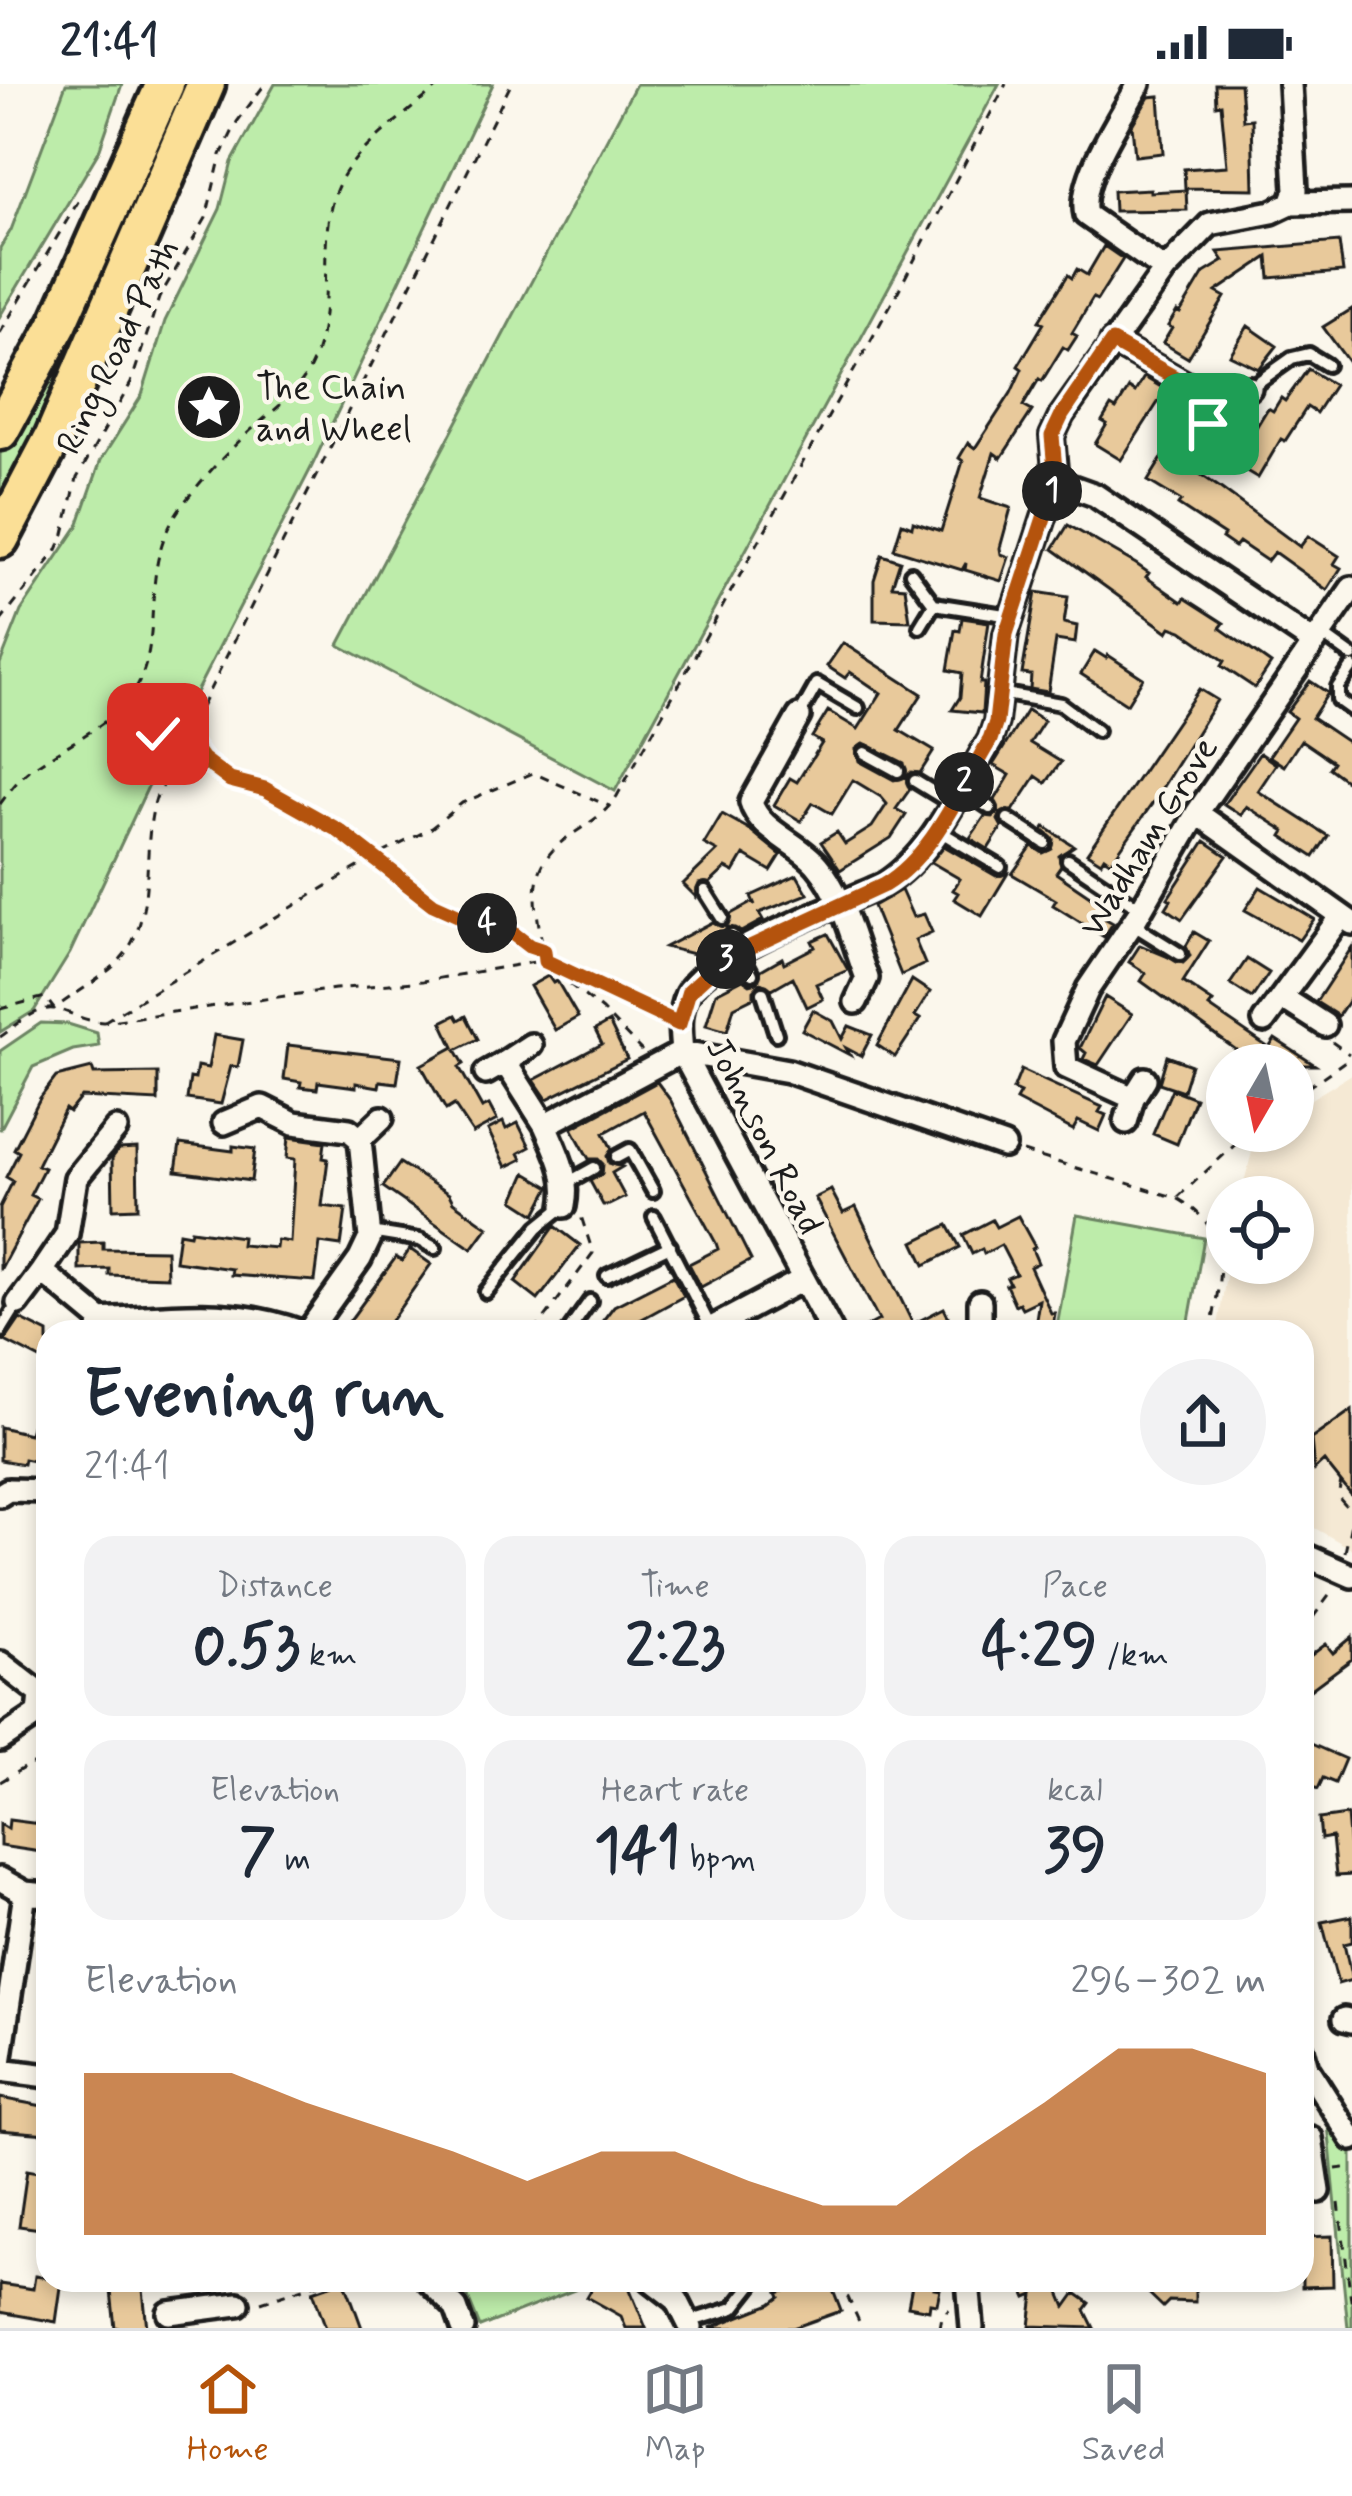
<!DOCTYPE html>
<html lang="en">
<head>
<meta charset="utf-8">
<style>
  body { margin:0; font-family:Mynerve,sans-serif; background:#f2f2f3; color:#1f2937; height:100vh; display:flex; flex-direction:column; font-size:45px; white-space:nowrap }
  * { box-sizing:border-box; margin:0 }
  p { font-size:39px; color:#747a83 }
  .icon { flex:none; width:66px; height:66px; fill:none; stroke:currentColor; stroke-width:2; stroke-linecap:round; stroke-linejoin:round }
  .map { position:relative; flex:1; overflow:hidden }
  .panel { position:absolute; left:36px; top:1236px; width:1278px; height:972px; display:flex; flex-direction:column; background:#fff; border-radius:36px; box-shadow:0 6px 18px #0003 }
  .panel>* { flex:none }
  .needle { width:78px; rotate:189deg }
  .buttons { position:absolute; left:1206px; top:960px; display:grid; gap:24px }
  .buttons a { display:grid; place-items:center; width:108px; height:108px; border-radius:50%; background:#fff; box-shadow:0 6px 18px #0003; font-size:60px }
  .pin { position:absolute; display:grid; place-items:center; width:102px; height:102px; color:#fff; margin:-51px; border-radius:24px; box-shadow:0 6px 18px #0006 }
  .km { position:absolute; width:60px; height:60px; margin:-30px; border-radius:50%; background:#222; color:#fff; font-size:33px; line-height:60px; text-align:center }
  .round { display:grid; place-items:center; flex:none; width:126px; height:126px; border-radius:63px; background:#f2f2f3 }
  .headline { display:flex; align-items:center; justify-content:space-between; height:204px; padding:0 48px }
  h1 { font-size:66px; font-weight:800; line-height:90px }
  .figures { display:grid; grid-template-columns:repeat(3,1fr); gap:18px; height:204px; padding:12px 48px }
  .figures div { display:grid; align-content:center; border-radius:30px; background:#f2f2f3; text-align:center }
  .figures b { font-size:60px; font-weight:800 }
  .figures small { font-size:33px; font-weight:400 }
  .figures p { font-size:33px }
  .chart { height:336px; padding:24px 48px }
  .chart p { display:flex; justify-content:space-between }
  .chart svg { width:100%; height:216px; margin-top:12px; fill:#b45309; opacity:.7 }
  .status { display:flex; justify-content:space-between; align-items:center; height:84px; padding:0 60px; background:#fff; direction:ltr }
  .status svg { height:33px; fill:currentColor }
  .tabs { display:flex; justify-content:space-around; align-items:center; height:168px; border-top:3px solid #e0e1e3; background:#fff; font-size:33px; color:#747a83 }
  .tabs a { display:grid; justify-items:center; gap:6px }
  .tabs .on { color:#b45309 }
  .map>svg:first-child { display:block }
</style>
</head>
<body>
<div class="status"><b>21:41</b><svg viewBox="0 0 49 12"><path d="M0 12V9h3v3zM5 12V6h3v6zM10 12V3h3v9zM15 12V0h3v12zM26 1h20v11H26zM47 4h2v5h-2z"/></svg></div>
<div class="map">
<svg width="1352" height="2244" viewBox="0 0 1352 2244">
  <rect width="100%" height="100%" fill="#fbf7ec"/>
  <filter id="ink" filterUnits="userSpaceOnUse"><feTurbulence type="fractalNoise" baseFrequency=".00833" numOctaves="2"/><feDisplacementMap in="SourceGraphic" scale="24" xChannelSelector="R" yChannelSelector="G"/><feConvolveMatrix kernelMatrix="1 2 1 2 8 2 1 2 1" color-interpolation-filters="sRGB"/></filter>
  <g filter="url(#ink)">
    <!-- built -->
    <path fill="#f5e9d4" d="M1352,990V1465L1302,1437V1248H1217L1228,1179H1293V1113H1240L1255,1057L1265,1047H1293V1026Z"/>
    <!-- green -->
    <path fill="#bdecaa" stroke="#6c8463" stroke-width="3" d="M66,0H122L99,67L0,232V164L11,146Z
      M184,0H190L0,424V370L84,215Z
      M275,0H493L312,382L152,694L70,869L34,927L0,948V580L21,527L78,442L101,376L142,311L165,237L220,125L232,78Z
      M636,0H999L615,707L339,561Z
      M41,939L68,940L97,949L99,962L73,966L33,983L0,1046V967Z
      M1077,1131L1204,1154L1187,1248H1056Z
      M1327,2031L1352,2061V2244H1348Z
      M461,2196H593L595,2198L480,2243Z"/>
    <!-- building -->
    <path fill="#e8c99b" stroke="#1c1c1c" stroke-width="3" fill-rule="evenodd" d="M1215,0H1240L1243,36L1252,35L1254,105L1185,104L1184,85L1227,82L1221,20L1216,21Z
      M1159,12L1163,69L1135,72L1132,41L1149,13Z
      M1150,105V108L1186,106L1187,126L1114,127L1113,107Z
      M1339,158L1343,188L1270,194L1268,173L1216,208L1225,213L1188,274L1163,259L1172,244L1168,242L1177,227L1180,229L1204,189L1224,177L1218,168Z
      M1104,162L1123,175L1097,216L1093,214L1072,249L1077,252L1068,266L1063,263L1042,297L1039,295L1023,322L1032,327L1001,374L994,369L980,414L1011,424L1000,464L1001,470L1009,473L1001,497L965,486L966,479L962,486L894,465L902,439L912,443L913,438L941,447L963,377L959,374L968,359L975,364L1011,309L1022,285L1018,282L1044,239L1039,237L1068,191L1072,194L1077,185L1087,191Z
      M1352,225V283L1323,243Z
      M1248,242L1277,262L1259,285L1230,271Z
      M1308,285L1334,301L1316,329L1307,323L1285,357L1281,355L1258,394L1228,376L1238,360L1244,363L1268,324L1273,327L1281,314L1285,317Z
      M1144,293L1166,306L1121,376L1095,360L1107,340L1102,337L1111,322L1116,325L1129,304L1135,308Z
      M1164,371L1173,376L1175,373L1219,403L1300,463L1308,452L1339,472L1334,480L1341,484L1327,506L1274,468L1267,477L1239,458L1235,463L1222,454L1224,451L1178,421L1181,417L1148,397Z
      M1068,441L1136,480L1149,489L1146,493L1182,518L1185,514L1224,539L1220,544L1271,580L1255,604L1222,582L1225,577L1182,547L1171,543L1168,548L1053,465Z
      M882,471L900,477L892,502L905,503L910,537L874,536V496Z
      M1036,508L1068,513L1064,539L1077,542L1075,559L1056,556L1048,608L1030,605L1031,591L1022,590Z
      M962,534L989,538L980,599H984L982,629L952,626L960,613L962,589L948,586L955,546L960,547Z
      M843,559L922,610L899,646L934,667L920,689L911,688L906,693L910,705L896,725L906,731L891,754L840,786L821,758L837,748L845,760L872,743L887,720L881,713L853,696L832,730L813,719L801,737L774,721L790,694L797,698L822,659L812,653L828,627L858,645L881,609L850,588L845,594L827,582ZM864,659L904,679L906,693L894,696L859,677L856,665Z
      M1095,567L1106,574L1108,571L1143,594L1127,620L1081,590Z
      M1310,597L1328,609L1312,634L1352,661V701L1329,684L1333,678L1301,656L1284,682L1269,672L1295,634L1287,628Z
      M1199,605L1217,616L1152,720L1111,778L1104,773L1101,778L1087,769Z
      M1027,626L1044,637L1030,659L1061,678L1046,699L1036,692L1013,727L1001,729L998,736L1002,743L988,765L970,754L985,732L993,733L999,728L995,716L1010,691L993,681Z
      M1260,669L1276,680L1258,707L1328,752L1314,773L1282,752L1285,747L1246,722L1241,731L1224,720Z
      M722,730L749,745L781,771L771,787L744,771L734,788L726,784L710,799L699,800L696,813L683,800L717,767L704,760Z
      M1045,743L1074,762L1059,772L1061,782L1056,789L1109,825L1104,834L1113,839L1104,853L1053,821L1056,816L1012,790L1032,762L1043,769L1052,765L1054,756L1043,746Z
      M1205,757L1227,772L1182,835L1166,824L1171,816L1168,814Z
      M944,762L996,792L1008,789L982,832L954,815L958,809L953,806L960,795L931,778Z
      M797,791L808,810L759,829L763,836L741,848L729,843L723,848L724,857L697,871L665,863L713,838L726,843L731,830L753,818L755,821L751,812Z
      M1260,803L1314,835L1299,856L1245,826Z
      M901,806L913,833L924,830L932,848L915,856L925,880L901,891L873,822Z
      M1194,848L1209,857L1183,898L1213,918L1209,923L1269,964L1275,955L1315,981H1257L1141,897L1146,889L1129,878L1140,861L1183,879L1190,872L1186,862Z
      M828,850L848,886L816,900L823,915L807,923L793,893L772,905L761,899L754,906V913L734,923L727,947L706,941L716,909L743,895L750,900L758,898L761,886L782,874L784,879L815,863L812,857Z
      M1352,863V911L1338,932L1316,918Z
      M1247,875L1269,889L1252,914L1230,900Z
      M548,892L553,899L557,897L578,933L555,946L530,902Z
      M912,896L930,908L915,932L920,935L895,973L877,961Z
      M1105,913L1132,930L1098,981L1083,975L1086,969L1080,964Z
      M813,926L833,937L842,955L849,942L872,951L861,972L846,964L850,971L802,946Z
      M456,931L459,936L466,932L478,955L456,966L464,980L459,983L482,1024L489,1021L497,1036L473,1049L454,1021L446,1026L421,981L454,963L442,938Z
      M609,938L627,975L547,1015L534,996L602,960L595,946Z
      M214,951L243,956L238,983L231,982L221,1020L187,1015L190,994L195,995L197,982L208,984Z
      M288,961L401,974L397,999L380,997L379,1003L356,999V1003L318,998L317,1005L300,1003L301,998L284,995Z
      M1167,972L1191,981L1183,1007L1159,999Z
      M92,984L94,990L158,989V1017L81,1013L69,1028L65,1025L37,1081L44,1084L30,1111L38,1115L0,1186V1123L13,1097L6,1093L19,1068L14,1065L40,1014L56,993Z
      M1021,986L1102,1023L1099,1028L1106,1031L1099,1047L1078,1037L1073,1046L1016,1016L1020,1009L1013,1006Z
      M657,998L671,1017L751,1176L701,1203L689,1180L718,1165L716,1159L644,1027L604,1049L612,1065L607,1072L609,1079L622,1083L612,1089L625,1113L609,1121H603L590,1097L602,1090L603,1080L598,1075H589L572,1044Z
      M1172,1005L1195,1014L1177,1060L1153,1050Z
      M503,1038L506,1045L518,1039L530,1063L519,1069L522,1075L506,1083L488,1046Z
      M289,1053L325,1058L323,1074L328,1075L322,1122L346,1125L341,1162L320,1159L315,1197L231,1191L232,1185L175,1177L179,1148L190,1150L191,1146L242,1153L241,1161L276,1164L277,1156L290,1158L295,1075L287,1074Z
      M180,1060L233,1067V1062L255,1065L251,1097L176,1087Z
      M137,1064L138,1124L113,1125L112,1074L119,1065Z
      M400,1079L449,1110L453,1118L488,1143L472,1165L383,1103Z
      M526,1089L550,1103L536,1130L514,1116Z
      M831,1106L843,1129L856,1123L913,1240L944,1224L953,1242L942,1248H857L879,1236L815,1114Z
      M1018,1132L1035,1163L1032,1165L1038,1179L1030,1183L1051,1229H1055L1052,1248H1034L1039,1216L1022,1224L1019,1219L1015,1221L1006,1201L1010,1200L1007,1194L1016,1190L1001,1161L984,1170L982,1165L972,1170L963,1151L992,1136L996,1143Z
      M948,1141L960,1163L925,1181L914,1158Z
      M555,1142L580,1161L538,1216L515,1198Z
      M103,1158V1165L166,1166L167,1193L109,1191V1185L79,1186V1159Z
      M410,1165L431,1180L390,1238L381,1248H361L348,1239L396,1173L402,1177Z
      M673,1192L684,1212L618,1248H594L614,1222Z
      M20,1235L48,1249V1279L5,1257Z
      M40,1310H48V1380L24,1375L23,1380L0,1376V1343L29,1350Z
      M1352,1326V1412L1324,1377L1314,1386L1311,1355Z
      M1352,1553V1575L1302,1612V1578L1326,1560L1333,1569Z
      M1309,1659L1345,1675L1335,1699L1323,1694L1318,1705L1302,1698V1675Z
      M1347,1731L1352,1791L1336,1792L1332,1753L1321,1755L1319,1735Z
      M9,1736L48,1741V1769L0,1762V1740L8,1745Z
      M1352,1832V1858L1344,1860L1352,1896L1338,1900L1322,1838Z
      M0,2014L48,2023V2050L0,2046Z
      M27,2086L48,2090L44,2117L48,2118V2146L19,2142Z
      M1332,2152L1333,2202L1302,2203V2153Z
      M35,2192L62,2196L56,2238L0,2228V2200L33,2205Z
      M120,2196H142L147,2244H115L110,2197Z
      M344,2196L350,2211L362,2244H326L313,2207Z
      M597,2196H617L629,2203L646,2244H626L621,2232L587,2213Z
      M818,2196H829L841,2227L793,2244H710L771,2220L780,2213L778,2209Z
      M913,2196H935L934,2204L940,2205L937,2220L930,2219L929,2226L908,2222Z
      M1019,2196H1067L1057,2201L1066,2223L1076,2209L1090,2219L1085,2226L1094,2244L1030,2242L1034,2211L1027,2214Z
      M1138,2199L1195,2201V2218L1169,2217L1163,2223Z"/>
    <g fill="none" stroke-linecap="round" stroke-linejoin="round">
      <!-- lane casing -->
      <g stroke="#1c1c1c" stroke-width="20">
        <path id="lane" d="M1250,304L1292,274L1309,270L1327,281
          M911,489L934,520
          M920,543L934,520L1011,532
          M1320,549L1352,572
          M1352,583L1338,603V616L1352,626
          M999,609L1061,620L1097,647
          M799,632L817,600L858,624
          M865,669L898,687
          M915,697L951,719
          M963,706L990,724
          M1008,735L1045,759
          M936,745L1000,783
          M1068,776L1141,825
          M705,807L722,834
          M1132,840L1180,870
          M732,852L752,890
          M763,909L776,950
          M617,1073L630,1066L653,1107
          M567,1099L594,1084
          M654,1133L711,1244
          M370,1148L420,1156L435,1164
          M607,1192L670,1162
          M486,1208L538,1143L564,1122
          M0,1248L18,1219
          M568,1248L590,1217
          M1302,1429V1440
          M688,2238L734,2224L756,2196"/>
      </g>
      <!-- street casing -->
      <g stroke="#1c1c1c" stroke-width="30">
        <path id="street" d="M1139,0C1122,32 1077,96 1086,131L1165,186
          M1290,0L1296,106L1291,119
          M1112,258L1209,313L1250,304
          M1208,340L1209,313
          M1056,397L1095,411L1314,559
          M799,632L751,718C759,747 798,758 817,781C843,811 853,858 867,894L856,918
          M1197,729L1352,839
          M1283,914L1325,941
          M1264,937L1341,832
          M505,978L531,961
          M486,989L505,978L545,1041L682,968L788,987L1004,1062
          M1133,1014L1066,983L1064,957L1088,905L1136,834L1197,729L1352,504
          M1126,1038L1133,1014L1145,995
          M224,1039L262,1023L294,1039L349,1046L360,1055L370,1154L360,1175L308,1248
          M545,1041C557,1069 570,1091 564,1122
          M360,1055L382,1034
          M980,1218V1248
          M18,1219L42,1187
          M101,1236L42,1187L67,1150L76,1094L116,1045
          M100,1247L101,1236C174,1232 230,1222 301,1248
          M704,1248L802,1196
          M832,1248L682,968C680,946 677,923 691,904C719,865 836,822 883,801C933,770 960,705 990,656L996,638L1006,550L1056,397L1052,352L1062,331L1165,186L1210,140L1272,128L1291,119L1352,118
          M0,1411L8,1406L48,1407
          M1302,1470L1352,1492
          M0,1656L39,1630L41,1610L1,1579
          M0,1795L25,1809L48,1811
          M1344,1935L1352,1937
          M1302,1965L1307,1984L1352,2055
          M0,1979L25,1809
          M0,1986L48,1992
          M1311,2054L1319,2107
          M428,2196L456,2224L463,2244
          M651,2196L677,2216L691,2244
          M968,2196L972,2244
          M169,2229L238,2220"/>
      </g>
      <!-- highway casing -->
      <g stroke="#1c1c1c" stroke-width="45">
        <path id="highway" d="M0,347L59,238L165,0
          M0,455L54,352L206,0"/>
      </g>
      <!-- path -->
      <path stroke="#1c1c1c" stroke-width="3" stroke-dasharray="9 9" stroke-linecap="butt" d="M0,249L82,111
        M0,538L56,468L64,450L77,394L131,299L159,214L206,134L221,71L237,38L265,0
        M122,626L143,646L193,662L202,675L230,696L264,705L337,746L433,821L474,838L507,845L529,862L542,867
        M0,720C9,708 18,695 30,686C64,660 116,641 137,602C166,548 136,481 183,420C203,394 227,368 251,346C271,328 295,312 308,288C343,224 307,143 347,86C368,56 413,25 441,0
        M545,877C537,823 520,783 574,749C591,738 606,729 617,712L895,213L1006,0
        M542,878L602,926L642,967
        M0,925L45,913L54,925C76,908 106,893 123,872C158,828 140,765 156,714L511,0
        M105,937L373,774L430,745L462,719L533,689L609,722
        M0,953C14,944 36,922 54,925C71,927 80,937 103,938L335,905L423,897L540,877L568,885L661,931
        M1332,958L1349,970
        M1293,1014L1352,972
        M1023,1068L1177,1114C1235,1148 1220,1190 1211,1248
        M1178,1113L1250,1047
        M534,1248L593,1169L581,1132
        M1341,1398L1338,1413L1352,1429
        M1345,1468L1352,1435
        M1302,1548L1334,1505
        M0,1698L30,1680L48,1682
        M1336,2085L1352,2083
        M1339,2119L1352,2224
        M840,2196L862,2244
        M261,2218L328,2196
        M940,2244L942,2232L949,2225"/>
      <!-- lane -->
      <use href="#lane" stroke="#fbf7ec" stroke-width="10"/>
      <!-- street -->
      <use href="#street" stroke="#fbf7ec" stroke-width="21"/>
      <!-- highway -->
      <use href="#highway" stroke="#fbdf96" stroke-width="36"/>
    </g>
  </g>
  <g fill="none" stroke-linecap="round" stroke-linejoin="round" filter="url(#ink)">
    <!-- route casing -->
    <g stroke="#fff" stroke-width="24">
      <path id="route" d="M158,650L193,662L202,675L230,696L265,705L338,746L433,820L473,838L507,845L529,862L544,867L545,877L679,940L689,907L724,875L884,801C934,771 960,705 990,656L996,638L1006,550L1056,397L1052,352L1062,331L1112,258L1209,313L1208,340"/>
    </g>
    <!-- route -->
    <use href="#route" stroke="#b45309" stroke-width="15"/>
  </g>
  <!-- icons -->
  <defs>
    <g id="sight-disc" transform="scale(3.45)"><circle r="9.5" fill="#1c1c1c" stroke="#fbf7ec"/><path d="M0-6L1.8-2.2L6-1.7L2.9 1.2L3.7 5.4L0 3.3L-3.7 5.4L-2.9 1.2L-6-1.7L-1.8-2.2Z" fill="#fff"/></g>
  </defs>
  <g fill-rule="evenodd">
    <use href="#sight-disc" x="209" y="323"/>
  </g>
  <g text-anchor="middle" stroke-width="9" stroke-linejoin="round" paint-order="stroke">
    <!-- street labels -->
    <g font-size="36" fill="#1c1c1c" stroke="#fbf7ec">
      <text transform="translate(116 262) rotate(-64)" y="13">Ring Road Path</text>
      <text transform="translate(1147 752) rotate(-58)" y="13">Wadham Grove</text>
      <text transform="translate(766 1051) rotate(63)" y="13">Johnson Road</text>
    </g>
    <!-- poi labels -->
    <g font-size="36" fill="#1c1c1c" stroke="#fbf7ec" text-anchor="start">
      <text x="256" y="315">The Chain<tspan x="256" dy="41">and Wheel</tspan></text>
    </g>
  </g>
</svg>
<div class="buttons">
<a><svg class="needle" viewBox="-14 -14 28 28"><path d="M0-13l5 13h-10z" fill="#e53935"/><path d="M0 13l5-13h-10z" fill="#747a83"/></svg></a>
<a><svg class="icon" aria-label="locate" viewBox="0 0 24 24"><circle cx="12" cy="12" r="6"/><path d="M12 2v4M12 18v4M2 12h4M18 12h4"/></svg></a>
</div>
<div class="pin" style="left:1208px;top:340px;background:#1e9e55"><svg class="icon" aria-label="arrive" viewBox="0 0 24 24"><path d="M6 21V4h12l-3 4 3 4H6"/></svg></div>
<div class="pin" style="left:158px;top:650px;background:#d93025"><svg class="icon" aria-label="check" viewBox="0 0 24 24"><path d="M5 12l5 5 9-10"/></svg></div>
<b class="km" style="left:1052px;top:407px">1</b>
<b class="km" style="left:964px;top:698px">2</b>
<b class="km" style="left:726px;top:875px">3</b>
<b class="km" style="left:487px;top:839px">4</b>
<section class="panel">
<div class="headline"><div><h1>Evening run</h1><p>21:41</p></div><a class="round"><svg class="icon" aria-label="share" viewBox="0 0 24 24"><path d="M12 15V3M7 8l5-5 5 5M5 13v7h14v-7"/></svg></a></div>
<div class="figures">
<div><p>Distance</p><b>0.53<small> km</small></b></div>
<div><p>Time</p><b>2:23</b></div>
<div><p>Pace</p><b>4:29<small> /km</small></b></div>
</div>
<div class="figures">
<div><p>Elevation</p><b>7<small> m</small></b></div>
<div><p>Heart rate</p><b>141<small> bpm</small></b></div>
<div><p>kcal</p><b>39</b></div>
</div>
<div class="chart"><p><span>Elevation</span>296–302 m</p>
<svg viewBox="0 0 160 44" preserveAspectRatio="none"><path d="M0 44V11L10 11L20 11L30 17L40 22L50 27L60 33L70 27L80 27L90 33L100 38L110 38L120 27L130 17L140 6L150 6L160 11V44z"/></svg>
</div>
</section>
</div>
<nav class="tabs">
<a class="on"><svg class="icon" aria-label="home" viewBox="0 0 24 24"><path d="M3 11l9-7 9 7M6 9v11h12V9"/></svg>Home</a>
<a><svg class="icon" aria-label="map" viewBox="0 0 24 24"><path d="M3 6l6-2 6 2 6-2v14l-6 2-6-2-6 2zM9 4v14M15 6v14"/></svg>Map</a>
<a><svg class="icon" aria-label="saved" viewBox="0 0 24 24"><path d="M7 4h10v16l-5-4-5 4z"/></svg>Saved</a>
</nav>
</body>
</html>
